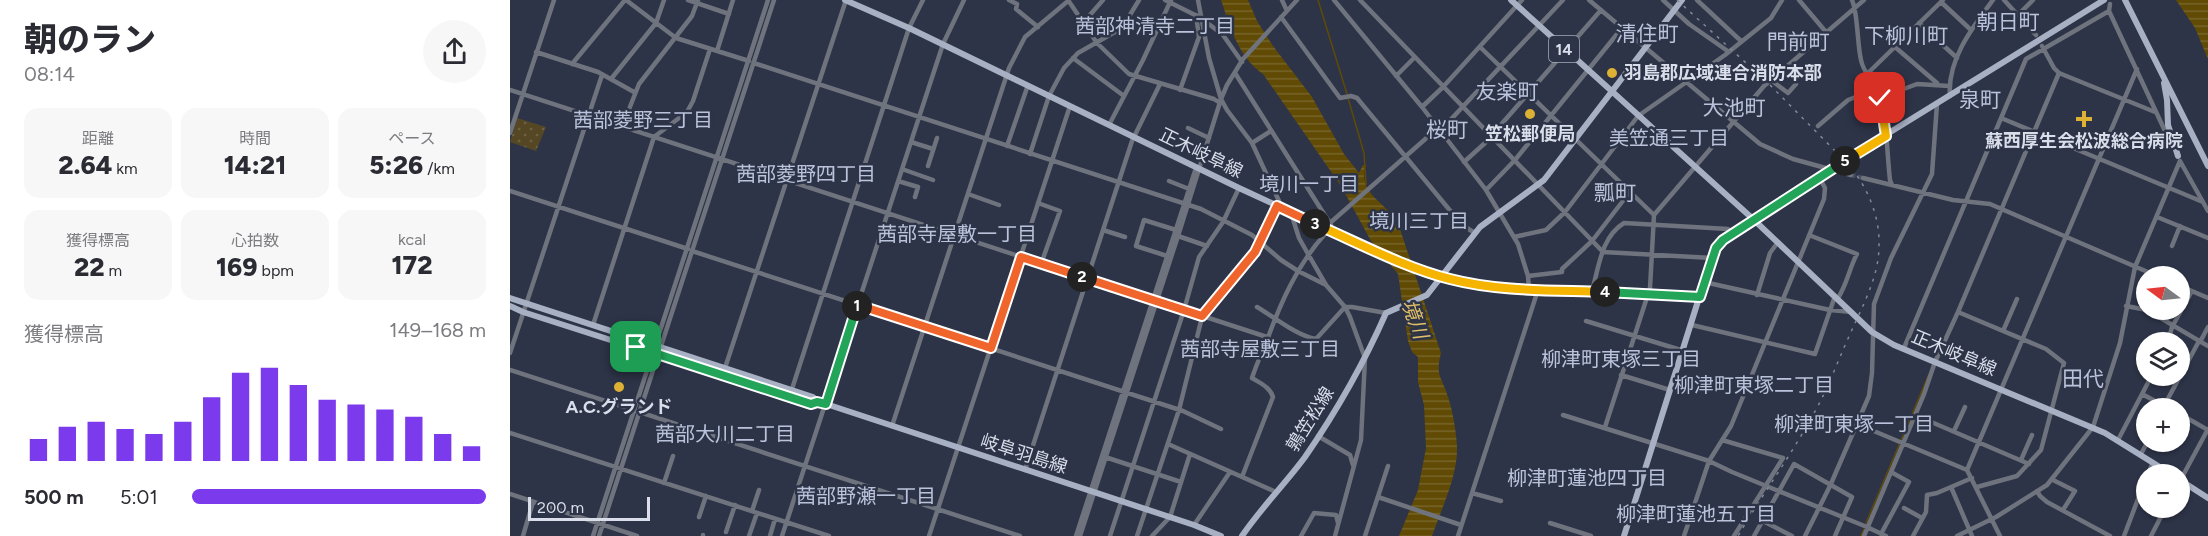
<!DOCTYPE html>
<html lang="ja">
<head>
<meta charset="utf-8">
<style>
  body { margin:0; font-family:Figtree,"Noto Sans JP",sans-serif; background:#f7f7f7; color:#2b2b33; height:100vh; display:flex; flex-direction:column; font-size:22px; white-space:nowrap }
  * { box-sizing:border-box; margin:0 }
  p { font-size:20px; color:#7c7c81 }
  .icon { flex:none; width:33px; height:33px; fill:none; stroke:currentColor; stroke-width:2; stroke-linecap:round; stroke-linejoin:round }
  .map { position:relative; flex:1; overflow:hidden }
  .panel { display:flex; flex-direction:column; background:#fff; width:510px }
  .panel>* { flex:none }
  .needle { width:39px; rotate:285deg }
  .fabs { position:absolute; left:1626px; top:266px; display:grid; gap:12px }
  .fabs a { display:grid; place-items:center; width:54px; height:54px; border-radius:50%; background:#fff; box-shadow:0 2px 4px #0004; font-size:30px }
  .scale { position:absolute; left:18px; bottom:15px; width:122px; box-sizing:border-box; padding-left:6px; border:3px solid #d9deea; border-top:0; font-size:16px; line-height:21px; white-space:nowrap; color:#d9deea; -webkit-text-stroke:4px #2d3447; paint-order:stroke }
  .pin { position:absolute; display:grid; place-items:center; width:51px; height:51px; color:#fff; margin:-26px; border-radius:12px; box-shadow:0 3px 9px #0006 }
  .km { position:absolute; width:30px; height:30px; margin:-15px; border-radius:50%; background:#222; color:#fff; font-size:16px; line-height:30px; text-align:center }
  .round { display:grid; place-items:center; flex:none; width:63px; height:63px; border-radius:32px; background:#f7f7f7 }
  .headline { display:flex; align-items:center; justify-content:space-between; height:102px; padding:0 24px }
  h1 { font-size:33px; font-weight:800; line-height:45px }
  .metrics { display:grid; grid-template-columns:repeat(3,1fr); gap:9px; height:102px; padding:6px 24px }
  .metrics div { display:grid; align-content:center; border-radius:15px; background:#f7f7f7; text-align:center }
  .metrics b { font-size:26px; font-weight:800 }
  .metrics small { font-size:16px; font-weight:400 }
  .metrics p { font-size:16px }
  .chart { height:168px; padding:12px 24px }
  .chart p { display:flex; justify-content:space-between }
  .chart svg { width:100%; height:108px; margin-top:6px; stroke:#7c3aed; stroke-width:6 }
  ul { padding:0 24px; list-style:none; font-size:20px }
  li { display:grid; grid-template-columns:96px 72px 1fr; align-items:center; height:45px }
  li i { height:15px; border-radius:8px; background:#7c3aed }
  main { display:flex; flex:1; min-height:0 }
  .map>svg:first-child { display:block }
</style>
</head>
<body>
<main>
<section class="panel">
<div class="headline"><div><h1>朝のラン</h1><p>08:14</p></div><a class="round"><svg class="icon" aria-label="share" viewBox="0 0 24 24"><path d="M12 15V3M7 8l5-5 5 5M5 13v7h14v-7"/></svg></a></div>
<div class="metrics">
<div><p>距離</p><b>2.64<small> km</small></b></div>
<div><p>時間</p><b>14:21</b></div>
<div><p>ペース</p><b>5:26<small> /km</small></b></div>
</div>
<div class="metrics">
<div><p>獲得標高</p><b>22<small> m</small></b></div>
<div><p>心拍数</p><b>169<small> bpm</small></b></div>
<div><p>kcal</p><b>172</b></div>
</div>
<div class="chart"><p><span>獲得標高</span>149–168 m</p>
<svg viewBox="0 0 160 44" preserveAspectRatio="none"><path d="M5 44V35M15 44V30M25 44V28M35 44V31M45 44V33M55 44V28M65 44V18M75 44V8M85 44V6M95 44V13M105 44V19M115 44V21M125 44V23M135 44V26M145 44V33M155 44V38"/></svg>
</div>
<ul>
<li><b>500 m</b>5:01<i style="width:100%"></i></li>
</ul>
</section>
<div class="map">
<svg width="1698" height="536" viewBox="0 0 1698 536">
  <defs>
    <pattern id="park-dots" width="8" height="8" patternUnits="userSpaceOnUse" patternTransform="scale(1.5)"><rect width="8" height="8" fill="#554723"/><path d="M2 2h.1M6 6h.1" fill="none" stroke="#6d6143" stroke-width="1.8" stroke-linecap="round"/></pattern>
    <pattern id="water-rules" width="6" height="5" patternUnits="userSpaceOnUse" patternTransform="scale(1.5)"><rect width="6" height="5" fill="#604a04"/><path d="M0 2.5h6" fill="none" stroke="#766429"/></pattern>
  </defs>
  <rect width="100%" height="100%" fill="#2d3447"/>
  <!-- park -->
  <path fill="url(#park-dots)" d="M7,118L36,127L26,151L0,142Z"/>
  <!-- water -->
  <path fill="url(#water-rules)" d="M711,0H738L747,21L763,46L802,97L834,154L849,173L853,165H856C847,192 872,200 884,218C887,222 889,227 891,232L931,353C925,376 932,377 938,397C943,412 946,431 947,447C948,475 931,510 922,536H889L908,490L916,448L914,405L908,382V357L902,352L898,341L888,274L861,241L831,186L753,74C729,58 720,27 711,0Z
    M1666,0H1698V59L1685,28Z"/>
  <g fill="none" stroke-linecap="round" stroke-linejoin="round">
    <!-- stream -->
    <path stroke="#604a04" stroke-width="1.5" d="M808,0L837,94
      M838,98L854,153L856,184
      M1356,523L1419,374
      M1351,536L1354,529"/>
    <!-- minor-tunnel -->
    <path stroke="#474e5f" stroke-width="4.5" stroke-dasharray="4.5 2" stroke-linecap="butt" d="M1341,175L1353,178"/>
    <!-- minor -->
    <path stroke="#6f737d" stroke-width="4.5" d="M116,0L166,38L239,61
      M178,0L219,14
      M499,0L507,4
      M558,0L587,43L619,74L704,99L710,103
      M655,0L691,18L713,35L732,62
      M772,0L777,11
      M824,0L912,107L976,190L1008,244L1018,276L1019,289
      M850,0L1093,252L1202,258
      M1079,0L1250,144L1283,159L1341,175
      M1153,0L1179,24L1219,52
      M1187,0L1231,41
      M1289,0L1316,32
      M1342,0C1348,13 1347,43 1351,60C1353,72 1363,81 1368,92C1377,113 1377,156 1380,180L1382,185
      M1494,0L1526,35
      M1431,2L1461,30
      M507,4L506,9L528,27
      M1600,4L1599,11L1662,146
      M1508,15L1523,0
      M771,17L830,98L841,96L847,98L952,225L965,233
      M1409,23L1447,58
      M572,24L593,0
      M1532,46L1544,68L1549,73L1645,112
      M970,47L1144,215
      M1385,47L1427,83
      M207,51L223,0
      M26,52L88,72L124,92
      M563,58L614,96
      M244,63L691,209L742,235L771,260L788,271L816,285
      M62,64L115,0
      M725,73L821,225
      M1357,74L1433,0
      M886,76L905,57
      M101,79L146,23L154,0
      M1261,80L1278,93L1286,84
      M0,90L757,337
      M670,90L689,37L686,15
      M1440,96C1437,60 1462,28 1483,0
      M1370,98L1407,84L1439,86
      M912,107L933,87L1012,0
      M1491,118L1693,202
      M599,125L633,60L661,0
      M1308,126L1338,100L1366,89
      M112,127L129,84L182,16L188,0
      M678,128L699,138
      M930,131L1053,0
      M0,133L44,0
      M401,142L423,149
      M742,143L761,131
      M497,146L518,85
      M520,154L539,96L554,68L568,53L612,28L629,0
      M1670,161L1698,211
      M954,162L975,143L1091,10
      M418,166L427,138
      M392,169L423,180
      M1353,178L1443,200L1480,204L1647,276
      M388,181L408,187L405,197
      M659,181L679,189
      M976,190L1005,160L1112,28
      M0,191L178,249
      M458,194L489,205
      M528,203L550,211L531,264
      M781,213L789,238L798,254L816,285L835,307L840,317L855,358L851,440L825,536
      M1647,217L1698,238
      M820,223L921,134
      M593,230L615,237
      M1299,235L1347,254C1339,269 1337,284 1328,298
      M1004,237L1036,230L1055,212L1128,116L1215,55L1261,18L1272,0
      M697,246L668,236L711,99L717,85L733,59L787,0
      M1662,246L1670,226
      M182,251L673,411L711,429
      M657,256L626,246L634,220L666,230
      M1018,276L1052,272V269L1082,241L1119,193
      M1194,282L1320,310L1342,312
      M1670,286L1698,298
      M1082,291C1089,267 1091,237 1114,223L1218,229L1223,233
      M1247,295L1260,253L1268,242
      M1616,306L1637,310L1698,346
      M747,307C764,317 787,336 806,339L835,307H842L876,313
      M1448,312L1536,349L1554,363L1531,450L1507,476L1467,487
      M1076,321L1174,351
      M83,325L144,137L177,112L183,101L200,49
      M1182,325L1305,354L1324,299L1326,297
      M1493,331L1507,299
      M1658,342L1662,327L1682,291
      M1690,342L1698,327
      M1394,348L1516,59L1599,11
      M0,353L92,75
      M215,368L336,0
      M0,370L510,536
      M1111,375L1160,390
      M281,392L399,28L413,0
      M1632,394L1658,408
      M1654,406L1689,341
      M1670,414L1698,430
      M1053,415L1199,461L1222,472L1357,527L1376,536
      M1405,415L1519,464
      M1347,424L1457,470L1490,536
      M382,426L499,68L515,37L558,1
      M1095,427L1140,288L1144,215L1254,86L1354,0
      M1444,431L1455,407
      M0,433L319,536
      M808,436L840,455L843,465
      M1212,440L1273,458L1224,536
      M1608,440L1642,375
      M658,444L766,492
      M1631,454L1638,441
      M595,457L671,482
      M1511,460L1522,435
      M515,470L622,141L650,84
      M1457,470L1627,69
      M1638,474L1643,462
      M732,477L763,397C760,387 750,383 742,378C746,365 751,355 756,343C770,304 787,265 815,234
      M1543,480L1565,491L1553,510
      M1670,481L1698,429
      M154,483L163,456
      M1441,487L1462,536
      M1527,491L1530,496L1537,502L1600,536
      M962,493L991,501
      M0,494L127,536
      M868,497L951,525
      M1394,508L1412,518
      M242,511L249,490
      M189,517L196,496
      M1253,521L1282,536
      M1040,523L1081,536
      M684,525L720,472
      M216,532L225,505
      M1371,534L1399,482L1381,472
      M13,536L23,502
      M83,536L258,0
      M89,536L264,0
      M193,536V535
      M239,536L247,513
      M260,536L265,519
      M272,536L433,44L454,0
      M419,536L560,106
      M566,536L685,171L689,169
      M570,536L668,236
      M600,536L674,310L689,257L713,222L729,188
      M627,536L669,410L693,313L745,252L769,201L742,143L717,110L711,99L699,58L688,0
      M642,536L660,517L680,454
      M791,536L804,513L826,515L828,523
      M855,536L878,466
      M948,536L1026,296L1027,289
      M1174,536L1199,461L1221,426L1314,199L1315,188L1309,177
      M1244,536L1284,464L1342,497L1325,536
      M1295,536L1320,486L1359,396L1362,373L1364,304L1381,258L1422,174L1427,104
      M1354,536L1414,394L1425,362L1448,312L1549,73
      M1403,536L1416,512L1417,495L1427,493L1462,478
      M1447,536L1486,517L1537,485L1583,427L1610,343L1625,267L1670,161
      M1614,536L1636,478
      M1641,536L1656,507"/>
    <!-- major -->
    <path stroke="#a8b0c4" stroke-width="6" d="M335,0L399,28L729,188L855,246
      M1001,0L1243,219L1362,332L1384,345L1595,433L1661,474
      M1615,0L1698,166
      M1654,83L1657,100L1658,125L1668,156
      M995,288L1190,297
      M0,298L303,397L307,401L684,525L711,536
      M0,306L13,312L301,404L307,401
      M1670,480L1698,498
      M732,536C751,508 775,484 795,457C826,412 854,363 876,313L917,295L970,227L1034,180L1172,0
      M1114,536L1194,282L1206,248L1223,233L1348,152L1594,0"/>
    <!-- rail -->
    <path stroke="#818797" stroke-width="1.5" stroke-dasharray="3 6" stroke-linecap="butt" d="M1167,0L1258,83L1340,166C1358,189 1370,216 1369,246C1369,276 1353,305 1341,332C1328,360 1318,389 1303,415C1280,457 1252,495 1228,536"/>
    <!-- major-bridge -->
    <path stroke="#a8b0c4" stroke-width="6" d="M855,246C901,267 944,282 995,288"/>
  </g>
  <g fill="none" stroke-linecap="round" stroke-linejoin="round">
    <!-- split-1 casing -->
    <g stroke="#fff" stroke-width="12">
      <path id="split-1" d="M126,347L301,404L307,402L316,404L347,306"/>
    </g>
    <!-- split-2 casing -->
    <g stroke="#fff" stroke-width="12">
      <path id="split-2" d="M347,306L348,305L481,348L511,257L572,277"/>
    </g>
    <!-- split-3 casing -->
    <g stroke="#fff" stroke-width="12">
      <path id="split-3" d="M572,277L692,316L745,252L767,206L805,224"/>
    </g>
    <!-- split-4 casing -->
    <g stroke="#fff" stroke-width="12">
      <path id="split-4" d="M805,224C849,243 893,267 940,279C990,292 1044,290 1095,292"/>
    </g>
    <!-- split-5 casing -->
    <g stroke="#fff" stroke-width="12">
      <path id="split-5" d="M1095,292L1190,297L1206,248L1213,240L1335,161"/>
    </g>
    <!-- split-6 casing -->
    <g stroke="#fff" stroke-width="12">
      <path id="split-6" d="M1335,161L1376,136L1370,98"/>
    </g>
    <!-- split-1 -->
    <use href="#split-1" stroke="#22a559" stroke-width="8"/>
    <!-- split-2 -->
    <use href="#split-2" stroke="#f0652b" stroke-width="8"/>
    <!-- split-3 -->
    <use href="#split-3" stroke="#f0652b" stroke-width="8"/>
    <!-- split-4 -->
    <use href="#split-4" stroke="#f5b400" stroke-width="8"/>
    <!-- split-5 -->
    <use href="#split-5" stroke="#22a559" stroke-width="8"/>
    <!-- split-6 -->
    <use href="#split-6" stroke="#f5b400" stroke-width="8"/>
  </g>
  <!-- markers -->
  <g fill="#ddb133" stroke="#2d3447" stroke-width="2">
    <circle cx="1102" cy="73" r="6"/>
    <circle cx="1020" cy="114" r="6"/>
    <path d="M1571 110h6v6h6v6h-6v6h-6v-6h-6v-6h6z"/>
    <circle cx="109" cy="387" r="6"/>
  </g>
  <g text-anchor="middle" stroke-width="5" stroke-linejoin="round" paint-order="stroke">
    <!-- shield labels -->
    <rect fill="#2d3447" stroke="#a5abb9" stroke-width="1.5" x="1039" y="36" width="30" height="26" rx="4.5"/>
    <g font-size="16" font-weight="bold" fill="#d9deea">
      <text x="1054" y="55">14</text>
    </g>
    <!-- poi labels -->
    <g font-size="18" font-weight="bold" fill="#d9deea" stroke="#2d3447">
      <text x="1114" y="79" text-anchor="start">羽島郡広域連合消防本部</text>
      <text x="1020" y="140">笠松郵便局</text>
      <text x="1574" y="147">蘇西厚生会松波総合病院</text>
      <text x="109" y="413">A.C.グランド</text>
    </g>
    <!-- street labels -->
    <g font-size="18" fill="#d9deea" stroke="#2d3447">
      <text transform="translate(691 153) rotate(26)" y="6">正木岐阜線</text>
      <text transform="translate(1444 353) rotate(23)" y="6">正木岐阜線</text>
      <text transform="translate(800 419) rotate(-58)" y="6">鶉笠松線</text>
      <text transform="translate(514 454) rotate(18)" y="6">岐阜羽島線</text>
    </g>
    <!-- neighbourhood labels -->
    <g font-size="20" fill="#bac3db" stroke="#2d3447">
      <text x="645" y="33">茜部神清寺二丁目</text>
      <text x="133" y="127">茜部菱野三丁目</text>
      <text x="1159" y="145">美笠通三丁目</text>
      <text x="296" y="181">茜部菱野四丁目</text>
      <text x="799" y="191">境川一丁目</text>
      <text x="909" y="228">境川三丁目</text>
      <text x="447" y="241">茜部寺屋敷一丁目</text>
      <text x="750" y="356">茜部寺屋敷三丁目</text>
      <text x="1111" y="366">柳津町東塚三丁目</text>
      <text x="1244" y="392">柳津町東塚二丁目</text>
      <text x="1344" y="431">柳津町東塚一丁目</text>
      <text x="215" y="441">茜部大川二丁目</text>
      <text x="1077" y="485">柳津町蓮池四丁目</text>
      <text x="356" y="503">茜部野瀬一丁目</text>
      <text x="1186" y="521">柳津町蓮池五丁目</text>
    </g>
    <!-- water labels -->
    <g font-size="20" font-style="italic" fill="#e1bf67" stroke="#2d3447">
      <text transform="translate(905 319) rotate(70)" y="7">境川</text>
    </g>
    <!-- quarter labels -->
    <g font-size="21" fill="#bac3db" stroke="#2d3447">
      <text x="1498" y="29">朝日町</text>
      <text x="1137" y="41">清住町</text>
      <text x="1396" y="43">下柳川町</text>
      <text x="1288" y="49">門前町</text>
      <text x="997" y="99">友楽町</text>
      <text x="1470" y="107">泉町</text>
      <text x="1224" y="115">大池町</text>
      <text x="937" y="137">桜町</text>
      <text x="1105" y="200">瓢町</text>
      <text x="1573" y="386">田代</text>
    </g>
  </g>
</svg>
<div class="fabs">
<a><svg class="needle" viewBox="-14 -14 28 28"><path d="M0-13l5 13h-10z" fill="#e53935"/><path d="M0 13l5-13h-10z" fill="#7c7c81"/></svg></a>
<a><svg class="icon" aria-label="layers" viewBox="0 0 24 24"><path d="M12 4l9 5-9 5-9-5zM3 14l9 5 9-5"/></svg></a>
<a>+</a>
<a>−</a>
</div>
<div class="scale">200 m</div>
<div class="pin" style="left:126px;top:347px;background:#1e9e55"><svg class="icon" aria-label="arrive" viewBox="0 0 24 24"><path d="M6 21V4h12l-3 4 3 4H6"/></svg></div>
<div class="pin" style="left:1370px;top:98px;background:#d93025"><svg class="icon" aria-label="check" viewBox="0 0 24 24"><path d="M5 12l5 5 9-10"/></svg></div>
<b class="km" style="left:347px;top:306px">1</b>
<b class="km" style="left:572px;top:277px">2</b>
<b class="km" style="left:805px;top:224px">3</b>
<b class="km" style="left:1095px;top:292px">4</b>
<b class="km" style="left:1335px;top:161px">5</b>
</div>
</main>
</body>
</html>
